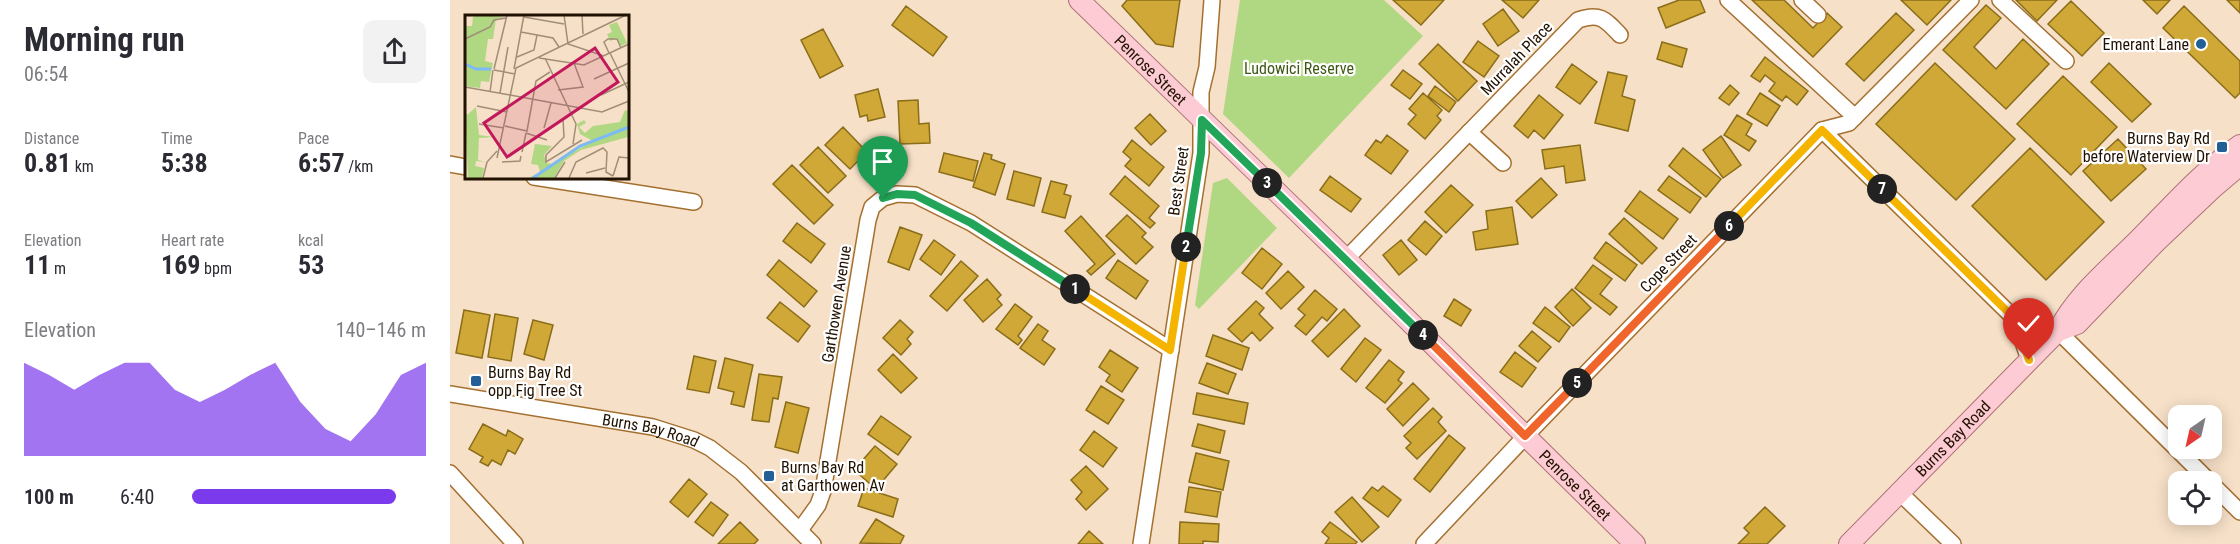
<!DOCTYPE html>
<html lang="en">
<head>
<meta charset="utf-8">
<style>
  body { margin:0; font-family:"Roboto Condensed",sans-serif; background:#f2f2f3; color:#2b2b33; height:100vh; display:flex; flex-direction:column; font-size:22px; white-space:nowrap }
  * { box-sizing:border-box; margin:0 }
  p { font-size:20px; color:#7c7c81 }
  .icon { flex:none; width:33px; height:33px; fill:none; stroke:currentColor; stroke-width:2; stroke-linecap:round; stroke-linejoin:round }
  .map { position:relative; flex:1; overflow:hidden }
  .panel { display:flex; flex-direction:column; background:#fff; width:450px }
  .panel>* { flex:none }
  .needle { width:39px; rotate:214deg }
  .fabs { position:absolute; left:1718px; top:405px; display:grid; gap:12px }
  .fabs a { display:grid; place-items:center; width:54px; height:54px; border-radius:12px; background:#fff; box-shadow:0 3px 15px #0003; font-size:30px }
  .pin { position:absolute; display:grid; place-items:center; width:51px; height:51px; color:#fff; margin:-62px -26px; border-radius:50% 50% 50% 0; rotate:-45deg; box-shadow:0 0 6px #0007 }
  .pin .icon { rotate:45deg }
  .km { position:absolute; width:30px; height:30px; margin:-15px; border-radius:50%; background:#222; color:#fff; font-size:16px; line-height:30px; text-align:center }
  .round { display:grid; place-items:center; flex:none; width:63px; height:63px; border-radius:12px; background:#f2f2f3 }
  .headline { display:flex; align-items:center; justify-content:space-between; height:102px; padding:0 24px }
  h1 { font-size:33px; font-weight:700; line-height:45px }
  .stats { display:grid; grid-template-columns:repeat(3,1fr); gap:9px; height:102px; padding:6px 24px }
  .stats div { display:grid; align-content:center }
  .stats b { font-size:26px; font-weight:700 }
  .stats small { font-size:16px; font-weight:400 }
  .stats p { font-size:16px }
  .chart { height:168px; padding:12px 24px }
  .chart p { display:flex; justify-content:space-between }
  .chart svg { width:100%; height:108px; margin-top:6px; fill:#7c3aed; opacity:.7 }
  ul { padding:0 24px; list-style:none; font-size:20px }
  li { display:grid; grid-template-columns:96px 72px 1fr; align-items:center; height:45px }
  li i { height:15px; border-radius:8px; background:#7c3aed }
  main { display:flex; flex:1; min-height:0 }
  .map>svg:first-child { display:block }
</style>
</head>
<body>
<main>
<section class="panel">
<div class="headline"><div><h1>Morning run</h1><p>06:54</p></div><a class="round"><svg class="icon" aria-label="share" viewBox="0 0 24 24"><path d="M12 15V3M7 8l5-5 5 5M5 13v7h14v-7"/></svg></a></div>
<div class="stats">
<div><p>Distance</p><b>0.81<small> km</small></b></div>
<div><p>Time</p><b>5:38</b></div>
<div><p>Pace</p><b>6:57<small> /km</small></b></div>
</div>
<div class="stats">
<div><p>Elevation</p><b>11<small> m</small></b></div>
<div><p>Heart rate</p><b>169<small> bpm</small></b></div>
<div><p>kcal</p><b>53</b></div>
</div>
<div class="chart"><p><span>Elevation</span>140–146 m</p>
<svg viewBox="0 0 160 44" preserveAspectRatio="none"><path d="M0 44V6L10 11L20 17L30 11L40 6L50 6L60 17L70 22L80 17L90 11L100 6L110 22L120 33L130 38L140 27L150 11L160 6V44z"/></svg>
</div>
<ul>
<li><b>100 m</b>6:40<i style="width:87%"></i></li>
</ul>
</section>
<div class="map">
<svg width="1790" height="544" viewBox="0 0 1790 544">
  <rect width="100%" height="100%" fill="#f7e0c8"/>
  <!-- green -->
  <path fill="#b0d782" d="M790,0H934L973,36L839,178L773,114Z
    M777,178L827,228L749,309L745,305L763,183Z"/>
  <!-- building -->
  <path fill="#d0a837" stroke="#8a6d18" stroke-width="1.5" d="M677,0H730L723,47L706,44L672,6Z
    M943,0H994L971,25Z
    M1052,0H1089L1073,18Z
    M1229,0H1250L1255,12L1216,28L1208,8Z
    M1302,0H1334L1363,28L1377,13L1392,27L1363,57Z
    M1451,0H1501L1477,25Z
    M1566,0H1607L1587,21Z
    M1693,0H1720L1707,14Z
    M1777,0H1790V13Z
    M1621,1L1654,33L1632,56L1598,24Z
    M1536,5L1551,18L1524,47L1546,69L1573,39L1599,64L1556,109L1493,50Z
    M456,6L497,37L483,56L442,25Z
    M1734,6L1790,61V93L1785,98L1713,28Z
    M1053,9L1069,31L1048,46L1033,24Z
    M1446,13L1464,30L1414,81L1396,64Z
    M373,29L393,66L370,78L351,40Z
    M1028,41L1049,56L1034,77L1013,62Z
    M1212,42L1237,49L1232,67L1207,59Z
    M988,44L1027,81L1008,101L969,64Z
    M1315,57L1358,91L1347,105L1336,96L1332,101L1319,91L1325,83L1315,75L1310,82L1301,76Z
    M1485,63L1565,139L1506,200L1426,124Z
    M1659,63L1701,104L1682,122L1641,82Z
    M1122,64L1147,82L1130,104L1106,87Z
    M953,70L972,84L960,99L941,85Z
    M1158,72L1177,76L1172,96L1185,100L1178,131L1145,123Z
    M1613,76L1667,127L1621,175L1567,124Z
    M1280,85L1289,93L1279,105L1269,98Z
    M985,86L1006,102L999,112L978,96Z
    M428,89L435,117L418,121L417,115L410,117L405,95Z
    M973,93L992,110L987,116L991,120L975,139L958,124L966,115L959,109Z
    M1310,93L1330,106L1317,126L1297,114Z
    M1089,95L1113,115L1094,139L1084,130L1078,138L1064,126Z
    M468,100L469,124L479,123L480,143L450,144L448,101Z
    M700,114L716,131L701,145L685,128Z
    M1287,115L1302,124L1296,135L1306,141L1299,151L1274,135Z
    M393,127L417,152L400,169L375,145Z
    M937,135L958,151L941,174L915,155L926,140L931,143Z
    M1271,136L1291,165L1273,178L1253,150Z
    M1668,139L1696,169L1661,201L1633,171Z
    M682,140L714,167L699,186L675,166L681,159L673,152Z
    M1130,145L1135,180L1116,183L1114,166L1095,169L1092,150Z
    M368,147L396,176L378,193L350,165Z
    M1233,148L1271,179L1256,197L1219,166Z
    M1580,148L1654,222L1596,280L1522,206Z
    M494,153L528,161L523,181L489,172Z
    M534,153L542,155L541,159L555,164L545,195L523,187Z
    M342,165L383,205L364,224L323,184Z
    M564,171L591,178L584,206L557,199Z
    M675,176L709,206L699,218L705,223L700,228L660,194Z
    M880,176L911,199L901,212L870,190Z
    M1219,176L1251,198L1240,213L1208,190Z
    M1091,178L1107,195L1082,218L1066,201Z
    M601,181L617,185L614,194L621,196L615,218L592,212Z
    M1001,185L1023,205L996,233L975,212Z
    M1190,191L1228,219L1213,239L1175,211Z
    M1062,207L1068,244L1026,250L1023,232L1038,229L1036,211Z
    M677,215L696,233L692,237L703,247L686,264L656,236Z
    M631,216L665,254L641,275L637,271L645,264L615,231Z
    M1174,218L1207,248L1192,264L1159,234Z
    M975,221L992,236L976,255L958,240Z
    M347,223L375,244L361,263L333,241Z
    M450,227L472,235L459,270L438,262Z
    M484,240L505,255L491,275L470,259Z
    M951,240L967,260L949,275L933,255Z
    M1156,242L1187,265L1175,281L1144,258Z
    M812,248L832,264L812,289L792,273Z
    M329,260L367,291L354,307L317,275Z
    M668,260L698,281L686,299L656,278Z
    M511,261L528,276L497,311L480,296Z
    M1143,265L1162,279L1150,294L1167,307L1160,315L1125,288Z
    M838,271L854,287L831,309L816,293Z
    M537,279L551,295L547,299L552,305L533,322L514,300Z
    M1122,289L1141,308L1123,326L1105,307Z
    M865,290L887,309L877,321L872,317L856,335L845,326L855,315L848,309Z
    M1004,299L1021,310L1011,326L994,316Z
    M806,301L814,308L809,314L823,328L810,341L802,332L792,342L778,329Z
    M330,302L360,326L348,342L317,318Z
    M565,304L582,317L568,336L572,340L568,345L546,329Z
    M1095,307L1120,327L1109,342L1083,323Z
    M894,309L910,326L878,357L862,341Z
    M14,310L40,315L32,358L6,353Z
    M45,314L68,318L61,361L38,357Z
    M83,320L103,325L94,360L74,354Z
    M450,320L463,332L457,339L461,344L451,355L433,338Z
    M588,324L598,331L592,340L605,349L594,365L570,348Z
    M1082,331L1101,347L1088,362L1069,346Z
    M763,335L799,348L792,370L756,356Z
    M915,338L931,350L906,382L891,369Z
    M660,350L688,368L672,392L656,381L660,375L649,367Z
    M1065,352L1086,368L1072,387L1050,372Z
    M443,354L467,378L451,393L428,370Z
    M244,356L266,361L259,393L237,389Z
    M275,358L303,365L294,407L281,404L284,392L268,388Z
    M939,360L954,372L948,380L952,383L935,403L916,388Z
    M757,363L786,374L778,394L749,383Z
    M309,374L332,377L328,399L323,398L319,422L302,420Z
    M963,383L979,399L953,426L937,409Z
    M651,386L674,400L658,424L636,410Z
    M747,393L798,403L794,424L743,414Z
    M336,402L359,408L348,453L325,447Z
    M983,408L992,417L988,422L996,431L967,459L956,448L961,443L954,436Z
    M431,416L461,437L448,455L418,434Z
    M33,424L56,436L58,430L73,439L65,454L58,450L51,465L42,460L38,466L30,462L33,457L19,449Z
    M748,424L775,431L770,453L742,446Z
    M644,431L667,448L653,467L630,450Z
    M999,435L1015,448L980,492L964,479Z
    M425,446L447,464L426,489L404,470Z
    M746,453L779,461L773,490L739,482Z
    M636,466L658,489L636,510L626,499L632,492L621,480Z
    M239,479L257,494L238,517L220,502Z
    M933,486L951,500L938,517L913,498L922,487L928,491Z
    M739,487L771,492L767,517L735,512Z
    M414,488L448,499L443,517L408,506Z
    M902,497L929,527L912,542L885,512Z
    M261,502L278,515L263,536L245,522Z
    M1315,507L1335,526L1317,544H1288L1299,533L1294,528Z
    M426,519L454,536L450,544L410,543Z
    M290,522L308,540L304,544H268Z
    M730,522L769,524L768,542L753,541V544H729Z
    M880,522L907,542L905,544H875L879,538L872,532Z
    M639,531L653,544H628Z"/>
  <g fill="none" stroke-linecap="round" stroke-linejoin="round">
    <!-- minor casing -->
    <g stroke="#a47030" stroke-width="18">
      <g id="minor">
        <path d="M1278,0L1405,117"/>
        <path d="M1352,0L1368,15"/>
        <path d="M1550,0L1616,61"/>
        <path d="M1372,130L1399,123L1521,0"/>
        <path d="M1019,132L1053,163"/>
        <path d="M0,164L16,167"/>
        <path d="M84,177L244,202"/>
        <path d="M896,259L1128,20C1150,12 1156,20 1170,35"/>
        <path d="M1608,331L1760,482"/>
        <path id="s1" d="M0,394L203,427L244,440L260,448L291,472L363,544"/>
        <path d="M0,473L65,544"/>
        <path d="M1761,483L1790,512"/>
        <path d="M1449,492L1503,544"/>
        <path d="M350,530L368,505L373,491L418,220L422,207L433,198L447,194L465,195L521,223L721,350"/>
        <path d="M691,544L751,153V92L757,67L762,0"/>
        <path d="M974,544L1085,426L1372,130L1562,316L1567,324L1579,360"/>
      </g>
    </g>
    <!-- major casing -->
    <g stroke="#ae7377" stroke-width="22">
      <g id="major">
        <path id="s2" d="M629,0L896,259L1185,544"/>
        <path d="M1608,331L1627,324L1705,243L1762,189L1790,165"/>
        <path id="s3" d="M1399,544L1608,331C1626,295 1661,267 1689,239C1722,206 1752,171 1790,145"/>
      </g>
    </g>
    <!-- minor -->
    <use href="#minor" stroke="#fff" stroke-width="15"/>
    <!-- major -->
    <use href="#major" stroke="#fccbd3" stroke-width="20"/>
  </g>
  <g fill="none" stroke-linecap="round" stroke-linejoin="round">
    <!-- split-1 casing -->
    <g stroke="#fff" stroke-width="12">
      <path id="split-1" d="M433,198L447,194L465,195L521,223L625,289"/>
    </g>
    <!-- split-2 casing -->
    <g stroke="#fff" stroke-width="12">
      <path id="split-2" d="M625,289L720,350L736,247"/>
    </g>
    <!-- split-3 casing -->
    <g stroke="#fff" stroke-width="12">
      <path id="split-3" d="M736,247L751,153L752,120L817,183"/>
    </g>
    <!-- split-4 casing -->
    <g stroke="#fff" stroke-width="12">
      <path id="split-4" d="M817,183L973,335"/>
    </g>
    <!-- split-5 casing -->
    <g stroke="#fff" stroke-width="12">
      <path id="split-5" d="M973,335L1075,436L1127,383"/>
    </g>
    <!-- split-6 casing -->
    <g stroke="#fff" stroke-width="12">
      <path id="split-6" d="M1127,383L1279,226"/>
    </g>
    <!-- split-7 casing -->
    <g stroke="#fff" stroke-width="12">
      <path id="split-7" d="M1279,226L1372,130L1432,189"/>
    </g>
    <!-- split-8 casing -->
    <g stroke="#fff" stroke-width="12">
      <path id="split-8" d="M1432,189L1562,316L1567,324L1579,360"/>
    </g>
    <!-- split-1 -->
    <use href="#split-1" stroke="#22a559" stroke-width="8"/>
    <!-- split-2 -->
    <use href="#split-2" stroke="#f5b400" stroke-width="8"/>
    <!-- split-3 -->
    <use href="#split-3" stroke="#22a559" stroke-width="8"/>
    <!-- split-4 -->
    <use href="#split-4" stroke="#22a559" stroke-width="8"/>
    <!-- split-5 -->
    <use href="#split-5" stroke="#f0652b" stroke-width="8"/>
    <!-- split-6 -->
    <use href="#split-6" stroke="#f0652b" stroke-width="8"/>
    <!-- split-7 -->
    <use href="#split-7" stroke="#f5b400" stroke-width="8"/>
    <!-- split-8 -->
    <use href="#split-8" stroke="#f5b400" stroke-width="8"/>
  </g>
  <!-- markers -->
  <g fill="#215f96" stroke="#fff" stroke-width="2">
    <circle cx="1751" cy="44" r="6"/>
    <rect x="1766" y="141" width="12" height="12" rx="3"/>
    <rect x="20" y="375" width="12" height="12" rx="3"/>
    <rect x="313" y="470" width="12" height="12" rx="3"/>
  </g>
  <g text-anchor="middle" stroke-width="4.5" stroke-linejoin="round" paint-order="stroke">
    <!-- poi labels -->
    <g font-size="16" fill="#211101" stroke="#fff" text-anchor="end">
      <text x="1739" y="50">Emerant Lane</text>
      <text x="1760" y="144">Burns Bay Rd<tspan x="1760" dy="18">before Waterview Dr</tspan></text>
      <text x="38" y="378" text-anchor="start">Burns Bay Rd<tspan x="38" dy="18">opp Fig Tree St</tspan></text>
      <text x="331" y="473" text-anchor="start">Burns Bay Rd<tspan x="331" dy="18">at Garthowen Av</tspan></text>
    </g>
    <!-- street labels -->
    <g font-size="16" fill="#211101" stroke="#fff">
      <text transform="translate(1066 58) rotate(-46)" y="6">Murralah Place</text>
      <text dy="6" stroke="none"><textPath href="#s2" startOffset="100">Penrose Street</textPath></text>
      <text transform="translate(728 181) rotate(-82)" y="6">Best Street</text>
      <text transform="translate(1218 263) rotate(-46)" y="6">Cope Street</text>
      <text transform="translate(386 304) rotate(-81)" y="6">Garthowen Avenue</text>
      <text dy="6" stroke="none"><textPath href="#s1" startOffset="204">Burns Bay Road</textPath></text>
      <text dy="6" stroke="none"><textPath href="#s3" startOffset="148">Burns Bay Road</textPath></text>
      <text dy="6" stroke="none"><textPath href="#s2" startOffset="694">Penrose Street</textPath></text>
    </g>
    <!-- park labels -->
    <g font-size="16" fill="#3d5813" stroke="#fff">
      <text x="849" y="74">Ludowici Reserve</text>
    </g>
  </g>
  <!-- overview -->
  <g transform="translate(15 15)">
    <rect width="164" height="164" fill="#f7e0c8"/>
    <path d="M13,0L40,2L31,4L28,24H23L20,46L28,48L27,53L24,67L16,66L15,73L0,71V11H7L8,2ZM152,7L162,28L156,31L152,23L145,26L142,19L147,17L144,10ZM11,92L14,120L29,122L14,123L13,145L20,147L11,146L10,151L19,153L17,163H3L0,94L2,100ZM160,95L163,96V122L116,135L99,146L89,163H64L75,157L73,150L66,149L70,129L87,131L79,140L82,148L87,149L128,126L115,119L112,109L119,105L121,108L114,112L120,118L128,111L155,107Z" fill="#b0d782"/>
    <path fill="none" stroke="#7cbaf6" stroke-width="3" d="M0,49L11,54H26M68,163L115,131L164,112"/>
    <path fill="none" stroke="#a18d78" stroke-width="1.5" d="M99,0L103,29L139,41M117,0L118,19M59,2L99,9M56,17L88,23L94,32M0,24L25,12L29,5L41,3M144,38L139,27L143,24H152L156,33M145,38L164,77M52,42L69,35L72,20M74,43L119,50L164,29M80,43L111,109L108,129M29,54L42,0M49,54L59,0M29,55L50,59M129,64L164,48M0,72L45,80M93,75L118,72L109,48M25,77L28,55M35,78L43,32M45,80L137,97L164,86M136,80L164,67M12,91L42,97M98,104L99,122L81,140V147L117,125M14,109L39,113M40,111L62,116L71,66L85,57M79,113L86,88M61,118L82,125M57,137L61,118M32,143L51,53L161,0M37,147L55,146L56,141M121,158L140,153M148,161L154,142L164,143M18,163L22,147L32,136M90,163L100,147M104,163L111,147L138,133L142,137L141,157L148,161"/>
    <path fill="#c2185b" fill-opacity="0.15" stroke="#c2185b" stroke-width="3" d="M130,33L153,67L42,142L19,108Z"/>
    <rect width="164" height="164" fill="none" stroke="#211101" stroke-width="3"/>
  </g>
</svg>
<div class="fabs">
<a><svg class="needle" viewBox="-14 -14 28 28"><path d="M0-13l5 13h-10z" fill="#e53935"/><path d="M0 13l5-13h-10z" fill="#7c7c81"/></svg></a>
<a><svg class="icon" aria-label="locate" viewBox="0 0 24 24"><circle cx="12" cy="12" r="6"/><path d="M12 2v4M12 18v4M2 12h4M18 12h4"/></svg></a>
</div>
<div class="pin" style="left:433px;top:198px;background:#1e9e55"><svg class="icon" aria-label="arrive" viewBox="0 0 24 24"><path d="M6 21V4h12l-3 4 3 4H6"/></svg></div>
<div class="pin" style="left:1579px;top:360px;background:#d93025"><svg class="icon" aria-label="check" viewBox="0 0 24 24"><path d="M5 12l5 5 9-10"/></svg></div>
<b class="km" style="left:625px;top:289px">1</b>
<b class="km" style="left:736px;top:247px">2</b>
<b class="km" style="left:817px;top:183px">3</b>
<b class="km" style="left:973px;top:335px">4</b>
<b class="km" style="left:1127px;top:383px">5</b>
<b class="km" style="left:1279px;top:226px">6</b>
<b class="km" style="left:1432px;top:189px">7</b>
</div>
</main>
</body>
</html>
